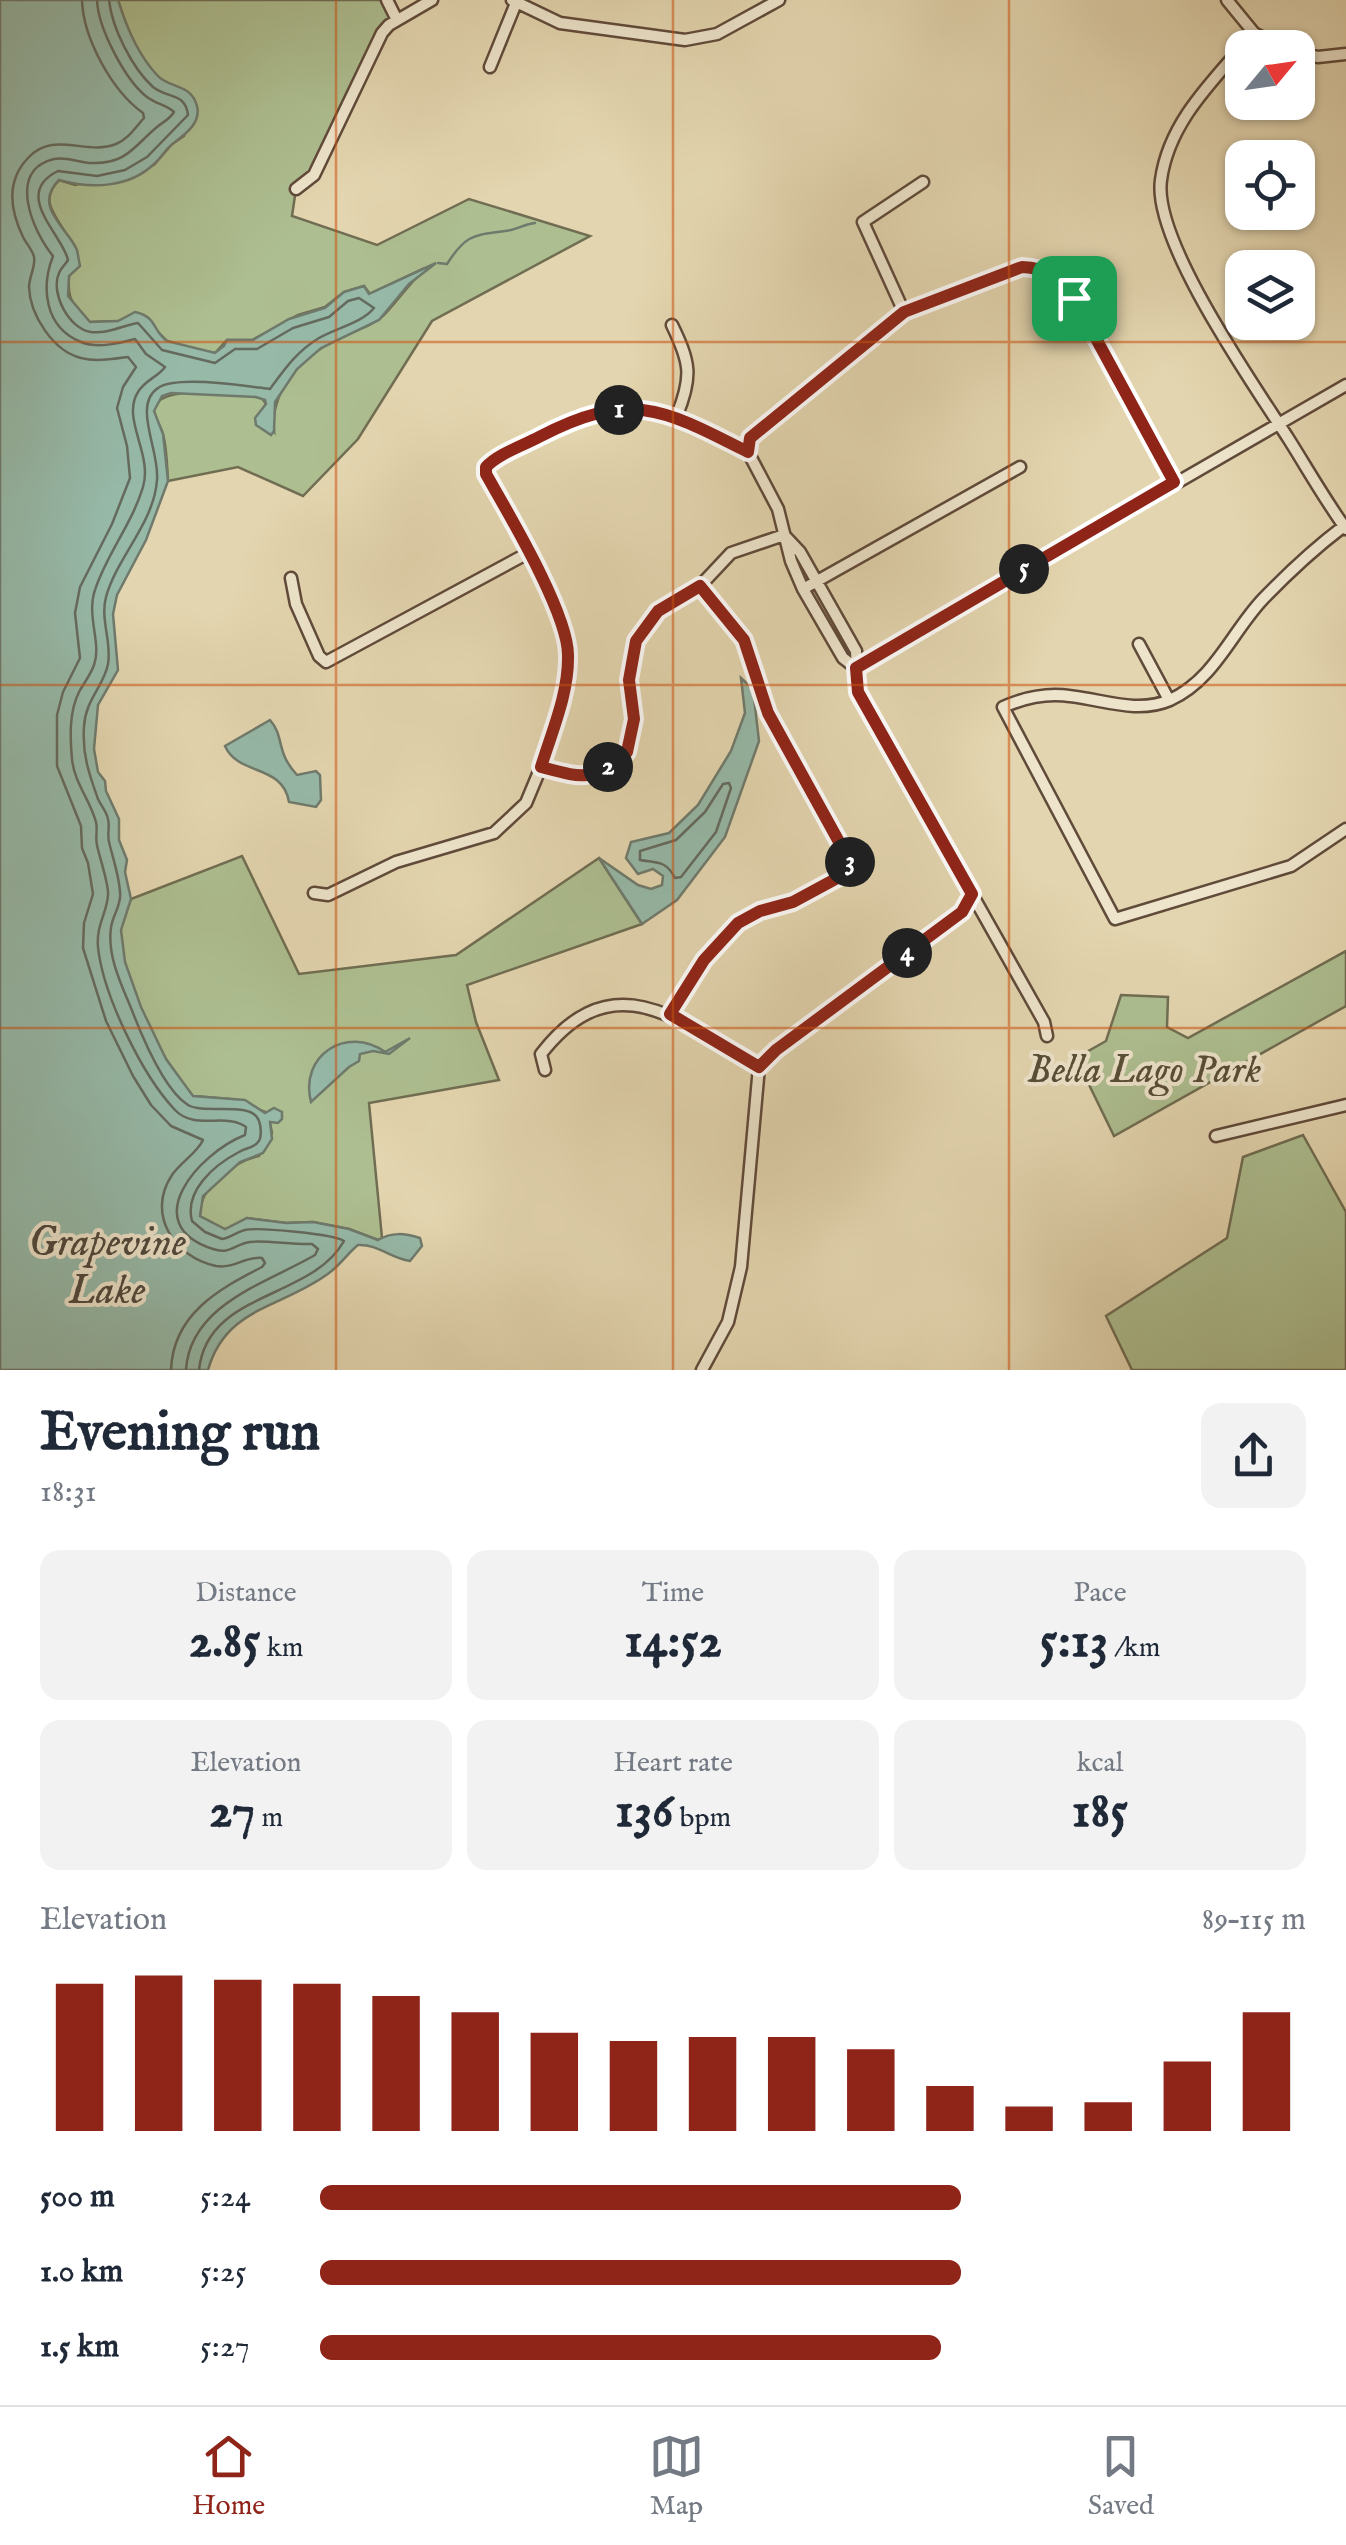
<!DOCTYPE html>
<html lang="en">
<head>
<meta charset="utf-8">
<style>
  body { margin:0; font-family:"IM FELL English",serif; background:#f2f2f3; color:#1f2937; height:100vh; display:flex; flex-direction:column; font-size:38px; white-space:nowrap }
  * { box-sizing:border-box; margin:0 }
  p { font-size:32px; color:#747a83 }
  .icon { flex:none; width:55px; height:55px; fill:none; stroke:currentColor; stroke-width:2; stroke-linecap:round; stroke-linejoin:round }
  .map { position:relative; height:1370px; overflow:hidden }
  .panel { display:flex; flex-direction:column; background:#fff; flex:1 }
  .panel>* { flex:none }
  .needle { width:65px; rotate:61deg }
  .tools { position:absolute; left:1225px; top:30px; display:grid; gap:20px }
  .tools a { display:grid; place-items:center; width:90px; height:90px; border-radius:20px; background:#fff; box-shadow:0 2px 8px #0004; font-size:50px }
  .pin { position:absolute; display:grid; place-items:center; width:85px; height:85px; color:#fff; margin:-42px; border-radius:20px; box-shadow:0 5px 15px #0006 }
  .km { position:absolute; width:50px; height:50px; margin:-25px; border-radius:50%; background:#222; color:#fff; font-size:28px; line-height:50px; text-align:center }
  .round { display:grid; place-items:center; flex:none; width:105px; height:105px; border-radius:20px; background:#f2f2f3 }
  .summary { display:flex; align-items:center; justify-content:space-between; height:170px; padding:0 40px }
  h1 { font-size:55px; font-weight:700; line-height:75px }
  .metrics { display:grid; grid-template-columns:repeat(3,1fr); gap:15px; height:170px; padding:10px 40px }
  .metrics div { display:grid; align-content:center; border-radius:20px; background:#f2f2f3; text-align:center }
  .metrics b { font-size:50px; font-weight:700 }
  .metrics small { font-size:28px; font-weight:400 }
  .metrics p { font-size:28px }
  .chart { height:280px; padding:20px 40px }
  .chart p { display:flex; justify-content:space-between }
  .chart svg { width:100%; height:180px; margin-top:10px; stroke:#8f2418; stroke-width:6 }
  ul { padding:0 40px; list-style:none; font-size:32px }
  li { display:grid; grid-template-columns:160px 120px 1fr; align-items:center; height:75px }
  li i { height:25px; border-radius:12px; background:#8f2418 }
  .menu { display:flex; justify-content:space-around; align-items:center; height:140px; border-top:2px solid #e0e1e3; background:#fff; font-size:28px; color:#747a83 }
  .menu a { display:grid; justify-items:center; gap:5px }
  .menu .current { color:#8f2418 }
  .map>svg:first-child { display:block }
</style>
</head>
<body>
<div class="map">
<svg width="1346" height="1370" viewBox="0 0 1346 1370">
  <rect width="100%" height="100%" fill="#e3d5af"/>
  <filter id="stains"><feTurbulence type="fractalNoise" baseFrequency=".002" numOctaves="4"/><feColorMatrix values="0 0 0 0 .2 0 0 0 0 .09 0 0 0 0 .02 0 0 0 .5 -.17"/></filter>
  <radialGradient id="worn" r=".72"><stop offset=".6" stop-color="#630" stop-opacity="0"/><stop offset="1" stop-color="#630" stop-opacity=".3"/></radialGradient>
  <!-- green -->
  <path fill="#adbe90" stroke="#706d52" stroke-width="2.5" d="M118,0H387L397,20L389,25L314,175L296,189L292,216L377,245L469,199L590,236L432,321L358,439L303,496L238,467L168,481C167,466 167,449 163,434C161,427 155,419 154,412C152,381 243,395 262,398L266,404L261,412L274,431C270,387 305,354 343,336C357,330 372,326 384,315C398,300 410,283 425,268L370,294L364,286L344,292L325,307L298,315L252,340H227L215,353L179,345L167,341L158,332L118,321L90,322C55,294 75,278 69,243C65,221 34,205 59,180L75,185L154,165L172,144L184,136L194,99C182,84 172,89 160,79C139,62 126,26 118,0Z
    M242,856L299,974L456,955L599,858L642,924L467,985L476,1022L499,1080L369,1103L382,1238L378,1240L349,1229L313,1222L286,1223L247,1218L225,1230L200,1217C197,1188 234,1161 259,1156L272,1133L268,1113L230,1099L193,1096C163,1062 121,984 120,938C120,924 126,912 131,899Z
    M1346,951V1006L1114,1136L1076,1058L1106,1041L1121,995L1168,997L1167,1027L1188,1038Z
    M1303,1135L1346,1212V1370H1132L1106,1316L1227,1238L1243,1157Z"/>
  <!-- water -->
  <path fill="#96b9a8" stroke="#6f7a6c" stroke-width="2.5" d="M0,0H118C126,26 138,55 157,75C169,89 191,83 197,106C201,122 187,133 175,142C166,148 162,157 154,164C129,188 91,189 59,180C32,207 68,228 77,250C78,255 79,261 80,266L69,276L68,296L90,322L118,321L135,312C158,317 152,331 167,341L215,353L224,346L227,340H253L289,319L325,308L344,292L364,286L369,294L436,263L409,284L379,320L321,348L297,369L275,402L274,431L271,435L256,425L255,418L266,404L265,400L256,397L171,393L162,396L154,411L163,434L168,481L146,540L117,595L113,614L118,670L98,705L94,749L98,772L105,781L106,791L119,819V840L127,860L125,872L131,899L121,930L125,962L141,1007L166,1059L193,1096L245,1100L265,1113L274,1108L282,1112V1119L278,1123L270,1122L272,1139L263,1153L240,1162L203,1196L200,1216L225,1229L247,1218L286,1223L313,1222L349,1229L378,1240C392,1232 404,1233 420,1238L422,1246L410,1261C390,1258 378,1244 358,1245C348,1253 340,1265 329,1273C283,1308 226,1306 208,1370H0Z
    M741,678L753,689L759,741L725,837L677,900L642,924L599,858L638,885L651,889L662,885L663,876L653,869L638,874L626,858L631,842L669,833L698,805L731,751L745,713Z
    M270,720C285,737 275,751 297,775L316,771L320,775L321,800L316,807L289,802C283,764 238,776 225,746Z
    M410,1038L389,1054L373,1051L360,1054L359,1061L349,1067L311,1102C299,1055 347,1025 385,1052Z"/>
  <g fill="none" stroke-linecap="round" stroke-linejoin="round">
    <!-- shore -->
    <path stroke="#656a5e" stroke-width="2.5" d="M82,0C83,38 112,91 143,113L144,118C135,128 128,139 116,144C86,156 53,130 28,158C6,181 10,210 23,237C26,243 33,251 34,257C36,265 29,278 29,287C30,315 53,351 81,358C96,362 113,359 128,357L136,367L123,387L117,408L127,446L130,478L112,524L80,587L75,613L80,658L63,692L57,715V766L81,826L82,848L88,863L93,894L84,923L83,948L106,1021L133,1076L151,1105L171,1126L203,1140C197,1153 181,1162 172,1175C146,1214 174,1257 216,1266C234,1269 245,1256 262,1258L265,1263L262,1267C219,1289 173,1314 171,1370
      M97,0C98,28 125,80 147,97C156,104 167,105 174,112C169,120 164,121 157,127C134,146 127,164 92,163C80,163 66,156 54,159C6,170 33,232 53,256C41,287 44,327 81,342C97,349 120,343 135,339L146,354L165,367C158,377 145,380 138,392C121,419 153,454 143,487C132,524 106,555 95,590C86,616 102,644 94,665C91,674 84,683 79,692C69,712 70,737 72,759C74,782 90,800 96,822C98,829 95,837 97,845C99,856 109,884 108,895C107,913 96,925 98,947C103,995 142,1075 175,1110C195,1131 226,1112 246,1127L245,1135C199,1153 136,1224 213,1249C230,1255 235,1244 250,1242C264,1240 294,1245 312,1244L318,1249L315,1255C267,1283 190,1304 186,1370
      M109,0C112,28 132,68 153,87C168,99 185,92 188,115L147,157L125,170L97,176L58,171C11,194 63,235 68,260C65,265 61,268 59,273C50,293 69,329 91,332C109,334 123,325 138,323L162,350L215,363L235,349H257L293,328L329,317L348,301L359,298L374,308C362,323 336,328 319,338C297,351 284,370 270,389C246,386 177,375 158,388C132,405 160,451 157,480C154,523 117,557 106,597C100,620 112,642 108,664C104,686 85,700 84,727C82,754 89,774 98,799C101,806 107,812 108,819C110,827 107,834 109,842C113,859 119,875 120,892C122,905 112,916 111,928C107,955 121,984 131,1008C141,1034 164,1090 188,1105C205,1115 252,1100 259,1121C261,1126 262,1138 258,1142C254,1148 245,1148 239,1152C214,1165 184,1191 192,1221L205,1232L222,1239C231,1238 236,1232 245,1230C258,1227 334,1234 344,1241C311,1300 207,1291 199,1370
      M729,783L731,788L716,832L681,877L675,878C666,860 656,863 640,860V851L676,840L705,812L723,784Z"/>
    <!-- stream -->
    <path stroke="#6f7a6c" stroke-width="2.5" d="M438,263L447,264C468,231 476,236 511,230C519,228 526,224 535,223"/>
    <!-- minor casing -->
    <g stroke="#604a3a" stroke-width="15">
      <path id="minor" d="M387,0L397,20
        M512,0L560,23L685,40L717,34L779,0
        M1227,0L1254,33L1282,48
        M1254,33C1216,78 1169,120 1161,180C1152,240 1254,385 1288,438C1307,468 1325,500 1346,529
        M1298,53L1318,57L1346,54
        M490,67L516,3
        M296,189L314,175L382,33L389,25L432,0
        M904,312L863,222L923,182
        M672,325C690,362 693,376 677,415
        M748,452L750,439L904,312L1022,267C1048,268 1059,278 1074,298L1174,482
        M748,452L778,509L791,561L803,589L843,658L856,668
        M1344,526C1315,548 1288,573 1263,599C1231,633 1215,679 1170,700C1133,716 1093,695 1055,695C1037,695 1019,700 1003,707L1115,919L1291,866L1346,829
        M784,535L800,552L856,651L858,692L1044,1022L1047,1036
        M291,578L296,604L319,656L326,662L528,553L486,474L485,467C498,454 522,446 539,437C630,390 663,408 748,452
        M803,589L1020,467
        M1139,644L1169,700
        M856,668L1346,385
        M541,767C586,779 590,781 627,752L634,719L629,679L636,641L658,611L700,586L731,553L784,535
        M314,893L328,895L396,862L494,833L526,803L541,767L567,680L569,651L560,616L528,553
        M670,1014L703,960L738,923L760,911L793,902L854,869L768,713L744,640L700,586
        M545,1070L541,1054C614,960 680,1022 759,1067
        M1216,1136L1346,1105
        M702,1370L728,1322L741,1267L759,1067L776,1050L962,912L973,894"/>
    </g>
    <!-- minor -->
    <use href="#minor" stroke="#ede4cb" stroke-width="10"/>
  </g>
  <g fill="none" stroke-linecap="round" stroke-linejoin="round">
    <!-- route casing -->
    <g stroke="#fff" stroke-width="20">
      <path id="route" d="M1022,267C1048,268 1059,278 1074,298L1174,482L856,668L858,692L972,894L962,912L776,1050L759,1067L670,1014L704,960L738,923L760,911L793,902L854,869L768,713L744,640L700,586L658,611L636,641L629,680L634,719L627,752C590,781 586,779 541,767C552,731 569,693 568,655C568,613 508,513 486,474V467C498,454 522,446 539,437C630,390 662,408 748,452L750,438L904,312Z"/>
    </g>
    <!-- route -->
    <use href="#route" stroke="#8f2418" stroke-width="12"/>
  </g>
  <!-- grid -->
  <path fill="none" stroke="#cd500d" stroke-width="2.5" stroke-opacity="0.55" d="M336,0V1370M673,0V1370M1009,0V1370M0,342H1346M0,685H1346M0,1028H1346"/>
  <g text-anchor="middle" stroke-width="8" stroke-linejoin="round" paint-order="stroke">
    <!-- park labels -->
    <g font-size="40" font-style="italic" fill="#584d38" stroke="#ede4cb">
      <text x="1144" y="1082">Bella Lago Park</text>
    </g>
    <!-- water labels -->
    <g font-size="42" font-style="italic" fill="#514b40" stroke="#ede4cb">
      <text x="107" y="1255">Grapevine<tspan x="107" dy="48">Lake</tspan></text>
    </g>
  </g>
  <rect width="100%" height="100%" filter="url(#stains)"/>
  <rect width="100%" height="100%" fill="url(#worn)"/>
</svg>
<div class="tools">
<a><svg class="needle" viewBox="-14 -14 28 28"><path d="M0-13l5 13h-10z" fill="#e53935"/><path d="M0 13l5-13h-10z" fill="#747a83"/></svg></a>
<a><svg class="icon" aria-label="locate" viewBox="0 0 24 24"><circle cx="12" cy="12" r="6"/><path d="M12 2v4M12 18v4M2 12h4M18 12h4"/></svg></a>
<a><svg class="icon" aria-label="layers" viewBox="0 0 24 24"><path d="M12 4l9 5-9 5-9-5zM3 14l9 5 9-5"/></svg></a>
</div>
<div class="pin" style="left:1074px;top:298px;background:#1e9e55"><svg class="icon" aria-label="arrive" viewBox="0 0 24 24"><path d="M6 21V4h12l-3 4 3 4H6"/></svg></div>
<b class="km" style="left:619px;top:410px">1</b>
<b class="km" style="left:608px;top:767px">2</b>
<b class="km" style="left:850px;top:862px">3</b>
<b class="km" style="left:907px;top:953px">4</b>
<b class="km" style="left:1024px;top:569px">5</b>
</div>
<section class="panel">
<div class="summary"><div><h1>Evening run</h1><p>18:31</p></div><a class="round"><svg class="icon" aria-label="share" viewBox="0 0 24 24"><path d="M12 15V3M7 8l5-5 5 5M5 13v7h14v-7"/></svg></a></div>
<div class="metrics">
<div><p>Distance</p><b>2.85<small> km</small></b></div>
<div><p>Time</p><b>14:52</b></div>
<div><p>Pace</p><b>5:13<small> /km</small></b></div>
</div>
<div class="metrics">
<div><p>Elevation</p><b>27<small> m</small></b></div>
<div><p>Heart rate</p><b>136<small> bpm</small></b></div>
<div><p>kcal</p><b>185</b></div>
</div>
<div class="chart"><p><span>Elevation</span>89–115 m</p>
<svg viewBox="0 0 160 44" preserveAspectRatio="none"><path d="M5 44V8M15 44V6M25 44V7M35 44V8M45 44V11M55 44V15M65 44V20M75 44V22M85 44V21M95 44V21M105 44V24M115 44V33M125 44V38M135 44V37M145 44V27M155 44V15"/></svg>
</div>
<ul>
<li><b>500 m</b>5:24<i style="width:65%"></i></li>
<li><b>1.0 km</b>5:25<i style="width:65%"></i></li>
<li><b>1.5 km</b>5:27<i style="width:63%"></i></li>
</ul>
</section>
<nav class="menu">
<a class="current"><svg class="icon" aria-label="home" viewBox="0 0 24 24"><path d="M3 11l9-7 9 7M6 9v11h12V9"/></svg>Home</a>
<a><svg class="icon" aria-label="map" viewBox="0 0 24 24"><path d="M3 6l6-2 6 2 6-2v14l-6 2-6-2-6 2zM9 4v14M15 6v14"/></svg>Map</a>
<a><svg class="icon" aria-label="saved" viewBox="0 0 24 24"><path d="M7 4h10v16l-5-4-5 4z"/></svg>Saved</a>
</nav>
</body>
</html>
